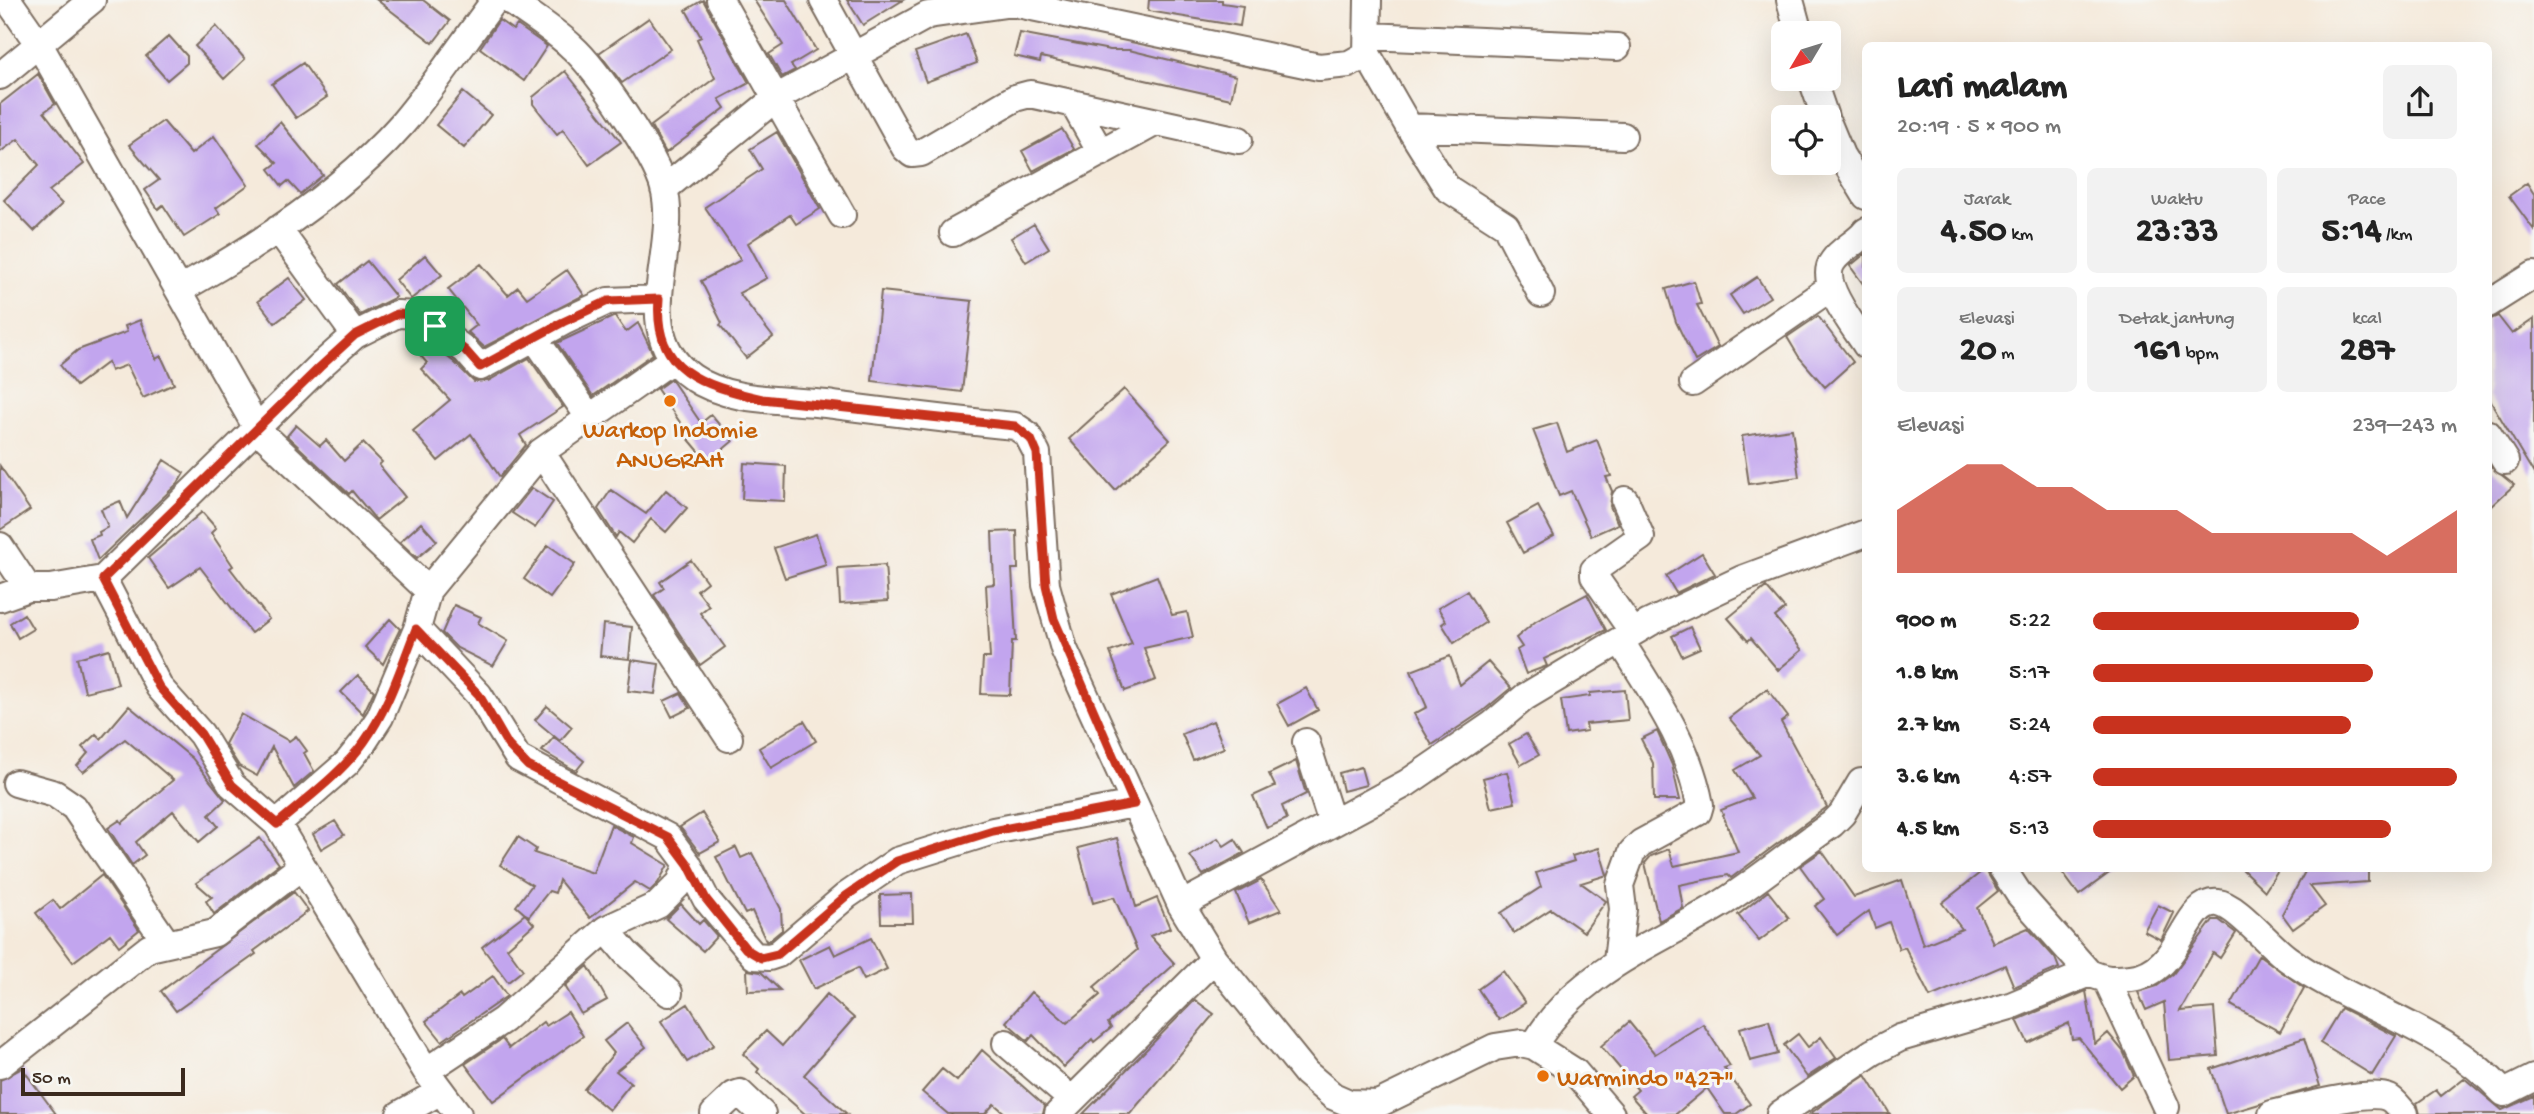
<!DOCTYPE html>
<html lang="id">
<head>
<meta charset="utf-8">
<style>
  body { margin:0; font-family:"Gochi Hand",sans-serif; background:#f2f2f2; color:#222; height:100vh; display:flex; flex-direction:column; font-size:26px; white-space:nowrap }
  * { box-sizing:border-box; margin:0 }
  p { font-size:23px; color:#767676 }
  .icon { flex:none; width:38px; height:38px; fill:none; stroke:currentColor; stroke-width:2; stroke-linecap:round; stroke-linejoin:round }
  .map { position:relative; flex:1; overflow:hidden }
  .sheet { position:absolute; left:1862px; top:42px; width:630px; height:830px; display:flex; flex-direction:column; background:#fff; border-radius:10px; box-shadow:0 7px 28px #0002 }
  .sheet>* { flex:none }
  .needle { width:46px; rotate:232deg }
  .controls { position:absolute; left:1771px; top:21px; display:grid; gap:14px }
  .controls a { display:grid; place-items:center; width:70px; height:70px; border-radius:10px; background:#fff; box-shadow:0 7px 28px #0002; font-size:35px }
  .scale { position:absolute; left:21px; bottom:18px; width:164px; box-sizing:border-box; padding-left:7px; border:4px solid #3b2a1e; border-top:0; font-size:19px; line-height:24px; white-space:nowrap; color:#3b2a1e; -webkit-text-stroke:5px #f6f6f2; paint-order:stroke }
  .pin { position:absolute; display:grid; place-items:center; width:60px; height:60px; color:#fff; margin:-30px; border-radius:14px; box-shadow:0 4px 10px #0006 }
  .round { display:grid; place-items:center; flex:none; width:74px; height:74px; border-radius:10px; background:#f2f2f2 }
  .head { display:flex; align-items:center; justify-content:space-between; height:119px; padding:0 35px }
  h1 { font-size:38px; font-weight:700; line-height:52px }
  .figures { display:grid; grid-template-columns:repeat(3,1fr); gap:10px; height:119px; padding:7px 35px }
  .figures div { display:grid; align-content:center; border-radius:10px; background:#f2f2f2; text-align:center }
  .figures b { font-size:35px; font-weight:700 }
  .figures small { font-size:19px; font-weight:400 }
  .figures p { font-size:19px }
  .chart { height:196px; padding:14px 35px }
  .chart p { display:flex; justify-content:space-between }
  .chart svg { width:100%; height:126px; margin-top:7px; fill:#c8321e; opacity:.7 }
  ul { padding:0 35px; list-style:none; font-size:23px }
  li { display:grid; grid-template-columns:112px 84px 1fr; align-items:center; height:52px }
  li i { height:18px; border-radius:9px; background:#c8321e }
  .map>svg:first-child { display:block }
</style>
</head>
<body>
<div class="map">
<svg width="2534" height="1114" viewBox="0 0 2534 1114">
  <rect width="100%" height="100%" fill="#f6f6f2"/>
  <filter id="ink" filterUnits="userSpaceOnUse"><feTurbulence type="fractalNoise" baseFrequency=".0143" numOctaves="2"/><feDisplacementMap in="SourceGraphic" scale="14" xChannelSelector="R" yChannelSelector="G"/><feConvolveMatrix kernelMatrix="1 2 1 2 8 2 1 2 1" color-interpolation-filters="sRGB"/></filter>
  <filter id="wash" filterUnits="userSpaceOnUse"><feTurbulence type="fractalNoise" baseFrequency=".00686" numOctaves="4" result="noise"/><feDisplacementMap in="SourceGraphic" scale="28" xChannelSelector="R" yChannelSelector="G"/><feGaussianBlur stdDeviation="1.57" result="paint"/><feColorMatrix in="noise" values="0 0 0 0 0 0 0 0 0 0 0 0 0 0 0 0 0 1.4 0 .05"/><feComposite in="paint" operator="in"/></filter>
  <g filter="url(#wash)">
    <rect width="100%" height="100%" fill="#f5eadb"/>
    <g id="blocks">
      <!-- building -->
      <path fill="#c2a5ee" d="M377,0H423L450,21L433,43Z
        M703,0L749,83L719,99L725,108L666,153L651,126L715,78L697,39L701,37L686,10Z
        M754,0H786L816,50L791,65L795,70L782,77L769,54L783,45Z
        M847,0H903L863,25Z
        M1149,0H1222V3L1243,6L1240,26L1148,11Z
        M649,18L671,49L622,83L599,53Z
        M499,20L513,30L517,25L547,46L524,81L480,48Z
        M216,26L245,59L224,79L195,46Z
        M1020,33L1110,50H1129L1236,76L1231,99L1041,57L1040,62L1014,56Z
        M966,34L977,63L926,82L915,52Z
        M169,36L187,56V63L167,80L146,56Z
        M303,63L327,97L296,118L272,84Z
        M565,71L621,142L589,165L563,129L557,134L533,104V97Z
        M38,74L55,104L44,112L84,164L49,191L62,204L34,231L4,200L39,165L18,139L0,152V104Z
        M463,92L491,115L464,148L436,125Z
        M163,121L191,154L214,136L248,185L216,208L220,214L184,237L163,205L158,209L145,190L159,180L129,145Z
        M280,122L323,175L300,194L288,181L282,186L269,169L277,163L258,144Z
        M1062,129L1074,149L1033,171L1022,151Z
        M777,132L820,209L796,224L790,215L748,243L767,278L739,293L773,337L746,358L720,325L722,323L701,281L741,260L705,207L762,169L750,149Z
        M2527,183L2534,194V230L2509,196Z
        M1034,224L1049,248L1026,262L1011,238Z
        M1866,253V288L1850,266Z
        M425,255L442,275L411,299L396,280Z
        M367,261L396,297L360,315L338,284Z
        M481,264L508,295L518,287L527,298L567,270L584,295L484,347L468,332L477,325L448,289Z
        M1757,277L1770,297L1743,314L1730,295Z
        M289,278L306,300L275,323L258,301Z
        M1694,281L1701,304L1697,305L1718,347L1695,361L1676,322L1666,289Z
        M881,291L972,301L962,392L872,381Z
        M615,316L626,332L638,323L653,354L593,396L557,343Z
        M1818,316L1853,362L1825,387L1799,357L1787,337Z
        M2498,316L2512,334L2534,319V474L2488,397V320Z
        M140,320L156,359L161,356L174,384L143,398L127,365L111,371L108,362L76,386L60,365L78,350L127,332L125,326Z
        M416,333L454,362L474,382L488,381L529,358L563,407L520,435L526,445L500,477L471,434L438,461L413,431L450,400L421,369L427,363L408,341Z
        M671,379L701,423L711,415L733,441L708,462L686,436L688,434L657,389Z
        M1124,389L1170,440L1115,490L1069,439Z
        M1557,423L1567,452L1597,440L1611,476L1606,477L1612,491L1610,506L1618,524L1591,536L1571,491L1559,496L1533,430Z
        M296,425L320,446L326,440L344,461L363,443L382,462L379,465L405,497L376,520L352,491L349,494L287,436Z
        M1792,429L1799,477L1749,484L1742,436Z
        M164,460L184,473L178,483L98,560L90,539L100,535L99,532L108,527L101,509L120,501L127,518Z
        M744,463L786,466L785,501L742,499Z
        M2488,464L2514,485L2488,509Z
        M0,466L30,510L0,530Z
        M532,488L553,502L535,528L512,513Z
        M611,490L646,514L666,490L687,508L666,532L651,519L632,543L619,532L616,537L598,509Z
        M1538,506L1554,536L1523,553L1507,523Z
        M202,512L216,528L211,533L233,566L230,568L269,619L251,633L200,567L169,588L148,558Z
        M421,523L437,541L417,558L400,542Z
        M1017,531L1018,569H1012L1016,641H1012L1010,695L981,694L983,658H990L986,585L994,584L992,532Z
        M816,534L826,565L785,578L774,548Z
        M548,545L575,564L550,598L524,579Z
        M1702,553L1715,574L1676,593L1666,576Z
        M691,560L707,582L697,590L709,606L700,613L725,647L700,665L654,595L664,588L660,582Z
        M885,565L888,601L840,604L838,568Z
        M1157,576L1172,615L1187,612L1193,637L1144,648L1156,680L1125,691L1110,652L1132,644L1111,594Z
        M1766,587L1785,609L1775,617L1802,650L1778,670L1751,638L1748,641L1728,618Z
        M1467,591L1486,622L1454,643L1442,624L1446,621L1438,608Z
        M1587,594L1606,630L1544,659L1547,666L1526,674L1517,650L1522,647L1516,638L1536,621Z
        M454,605L481,617L478,623L508,641L493,666L457,648L442,633Z
        M24,614L33,629L18,638L10,623Z
        M390,619L400,629L383,664L365,647Z
        M603,624L632,627L629,659L600,656Z
        M1690,627L1700,648L1682,656L1672,636Z
        M109,649L118,684L85,692L77,658Z
        M1450,656L1460,685L1488,662L1511,688L1483,711L1432,745L1414,714L1427,707L1411,671Z
        M632,660L659,664L655,694L628,691Z
        M358,675L374,691L363,714L341,692Z
        M1306,688L1318,710L1289,726L1277,704Z
        M1767,689L1788,717L1781,722L1827,807L1731,878L1728,875L1679,885L1683,908L1659,921L1645,863L1651,856L1669,849L1674,866L1738,852L1721,810L1752,798L1735,770L1760,755L1729,718Z
        M1625,690L1628,720L1586,724L1587,731L1566,734L1561,700L1590,696V693Z
        M681,693L690,708L672,717L664,701Z
        M129,706L192,758L225,800L209,815L218,826L199,842L173,811L136,842L145,855L132,865L108,828L120,820L122,823L173,780L125,739L83,772L77,766L88,753L82,747L96,734L101,739Z
        M547,706L572,727L560,741L535,720Z
        M241,714L289,741L296,736L307,751L304,753L314,771L294,788L272,747L257,776L239,766L225,744Z
        M804,721L816,741L771,768L759,748Z
        M1213,721L1224,748L1193,760L1182,734Z
        M1657,731L1672,765L1680,800H1654L1653,763L1641,739Z
        M1526,734L1539,755L1521,765L1509,744Z
        M554,737L584,761L576,771L542,751Z
        M1296,761L1306,794L1282,806L1287,819L1267,828L1253,796L1275,786L1269,774Z
        M1361,767L1366,785L1343,791L1339,773Z
        M1507,772L1515,803L1491,808L1483,778Z
        M702,813L720,842L700,853L680,827Z
        M335,821L344,835L321,849L313,834Z
        M611,825L634,837L632,843L668,865L658,883L650,891L635,882L590,918L559,880L555,893L549,891L529,916L525,914L534,924L507,948L523,970L508,982L482,947L525,914L516,906L532,885L500,865L518,837L536,849L534,853L593,873Z
        M260,838L279,864L214,914L206,901L212,897L196,883Z
        M1117,838L1136,907L1157,898L1170,928L1150,936L1175,964L1108,1023L1111,1028L1094,1042L1092,1039L1064,1067L1033,1035L1028,1041L1006,1022L1031,992L1067,1023L1100,995L1094,987L1137,950L1114,897L1093,903L1078,848Z
        M1218,838L1224,846L1235,839L1244,853L1203,875L1190,856Z
        M736,847L741,858L752,853L781,909L782,930L770,940L766,941L752,911L745,914L716,857Z
        M1599,848L1607,875L1581,883L1606,901L1584,932L1551,909L1514,933L1501,913L1541,887L1536,873L1574,861L1572,856Z
        M1822,851L1854,897L1902,880L1923,945L1962,929L1942,903L1985,869L1998,891L1977,908L1993,943L2028,928L2055,958L2059,968L2014,987L2005,965L1930,997L1905,947L1899,949L1889,922L1875,928L1869,911L1837,935L1815,906L1824,899L1800,866Z
        M2059,868H2116L2079,895Z
        M2241,868H2280L2265,891Z
        M2307,868H2368V882L2310,886L2325,906L2293,929L2282,914Z
        M102,875L139,930L119,946L110,934L73,962L36,913L53,900L60,909Z
        M1261,880L1281,910L1249,923L1236,893Z
        M1768,891L1789,918L1759,941L1738,915Z
        M294,892L308,911L254,951L256,954L176,1011L161,991Z
        M912,894L913,923H881L880,895Z
        M681,904L699,924L703,920L717,936L703,951L666,919Z
        M2158,905L2174,913L2161,940L2144,931Z
        M2213,920H2219L2236,933L2220,958L2213,953L2180,1011L2214,1008L2218,1056L2169,1060L2164,1002L2146,1010L2138,992L2157,986L2173,974Z
        M871,938L887,969L864,980L858,968L814,989L799,960L830,945L835,955Z
        M2259,955L2304,988L2280,1032L2231,1005Z
        M588,966L607,1000L581,1014L565,986Z
        M747,970L761,972L780,990L748,991Z
        M1503,971L1525,1003L1499,1020L1478,989Z
        M493,976L507,996L442,1041L426,1021L460,995L462,998Z
        M2086,991L2095,1044L2108,1033L2123,1051L2134,1076L2120,1088L2079,1038L2072,1039L2069,1023L2028,1043L2017,1020Z
        M827,994L854,1018L804,1075L847,1114H805L757,1072L759,1069L743,1054L766,1031L782,1046Z
        M1195,1000L1214,1014L1130,1114H1083Z
        M688,1004L714,1045L687,1062L661,1021Z
        M2341,1008L2396,1036L2372,1075L2320,1043Z
        M568,1012L583,1036L493,1101L465,1064L502,1039L509,1048L543,1022L546,1026Z
        M1769,1020L1778,1054L1750,1061L1740,1028Z
        M1629,1022L1655,1054L1703,1024L1730,1066L1724,1068L1750,1104L1736,1114H1725L1707,1088L1676,1114H1647L1631,1096L1638,1090L1601,1046Z
        M627,1023L646,1047L616,1071L631,1083L609,1110L584,1089L614,1053L604,1041Z
        M1798,1034L1808,1047L1821,1037L1836,1058L1807,1077L1784,1045Z
        M2304,1038L2320,1086L2226,1114L2211,1069Z
        M982,1050L1045,1106L1043,1114H1006L994,1104L985,1114H948L922,1092L942,1069L957,1081Z
        M22,1068L56,1114H0V1080Z
        M1866,1075L1890,1114H1810L1826,1102Z
        M2464,1078L2502,1110L2534,1096V1114H2420L2417,1103L2436,1090L2441,1096Z"/>
    </g>
  </g>
  <g filter="url(#ink)">
    <use href="#blocks" fill-opacity="0" stroke="#7c6d60" stroke-width="2"/>
    <g fill="none" stroke-linecap="round" stroke-linejoin="round">
      <!-- minor casing -->
      <g stroke="#7c6d60" stroke-width="30">
        <path id="minor" d="M8,0L40,46L258,430L428,590
          M509,0C530,15 553,29 572,47C597,69 656,157 664,188C680,251 627,331 692,377C729,403 783,399 826,404C889,412 951,420 1015,426L1027,434L1037,453L1046,585L1064,649L1181,905L1214,959L1306,1073L1333,1096L1349,1103L1378,1104L1495,1047L1521,1043L1534,1046L1575,1072L1611,1114
          M720,0L842,215
          M823,0L905,148L912,154L921,153L1015,98L1030,94L1239,140
          M1368,0L1367,54L1409,127L1447,188L1506,226L1541,294
          M1790,0L1799,33
          M1368,36L1617,47
          M0,76L92,0
          M1812,79L1825,117
          M1073,103L1101,153
          M1829,126L1841,155L1866,196
          M1409,127L1623,136
          M664,189L776,98L928,15L1013,3L1319,67L1349,64L1367,54
          M278,229L355,335
          M1866,231C1857,243 1841,249 1833,261C1817,282 1854,326 1866,345
          M953,233L1156,122
          M179,290C255,248 344,190 402,124C435,85 464,41 495,0
          M2488,304L2534,275
          M534,337L589,417
          M1693,383L1830,288
          M2488,434L2505,461
          M541,452L729,738
          M1625,500L1641,537L1594,570V576L1633,632
          M0,546L28,588
          M103,579L159,687L201,734L232,785L277,824L426,1071L458,1114
          M0,598L28,588H51L103,579L319,367L355,335L397,314L418,315L465,350L480,367L563,322L608,301L659,299
          M417,629L479,695L518,758L668,837L688,864L706,899L754,956L769,957L778,954L846,896L897,861L993,831L1134,804
          M1306,742L1332,823
          M16,783L55,794L74,807L166,942
          M277,824L347,763L363,743L380,717L417,629L428,590L541,452L673,359
          M2002,868L2019,894L2089,973
          M1181,905L1407,783L1493,724L1525,697L1649,623L1742,579L1866,533
          M606,929L626,953L669,993
          M1617,961L1623,909L1620,885L1632,852L1641,843L1698,812L1700,805C1688,741 1653,694 1620,640
          M2107,980L2166,1107
          M1006,1043L1071,1099
          M1534,1046C1574,973 1652,946 1719,905C1758,881 1794,850 1832,824L1842,814L1861,782
          M0,1065L149,948L215,933L302,866
          M426,1071L503,1020L606,929L658,905L680,883L688,864
          M400,1114L441,1091
          M714,1114L734,1095L740,1093L762,1114
          M1058,1114L1214,959
          M1780,1114L1873,1052L1900,1038L2010,1006L2089,973C2105,980 2114,980 2131,978C2183,973 2183,899 2218,903C2237,905 2270,947 2288,959C2359,1010 2443,1026 2504,1093L2534,1078
          M2272,1114C2295,1109 2369,1088 2389,1098C2395,1101 2400,1109 2405,1114"/>
      </g>
      <!-- minor -->
      <use href="#minor" stroke="#fff" stroke-width="26"/>
    </g>
  </g>
  <g fill="none" stroke-linecap="round" stroke-linejoin="round" filter="url(#ink)">
    <!-- route casing -->
    <g stroke="#fff" stroke-width="14">
      <path id="route" d="M659,299C653,372 703,385 762,399L1015,426L1031,439L1037,453L1046,585L1054,619L1134,804L993,831L897,861L846,896L778,954L761,958L746,949L706,899L688,864L668,837L528,766L508,745L479,695L416,629C401,667 388,709 364,742C341,774 306,799 277,824L232,785L201,734L159,687L103,579L320,367L355,335L397,314L418,315L465,350L480,367L563,322L608,301Z"/>
    </g>
    <!-- route -->
    <use href="#route" stroke="#c8321e" stroke-width="9"/>
  </g>
  <!-- markers -->
  <g fill="#e8710a" stroke="#f6f6f2" stroke-width="2.5">
    <circle cx="670" cy="401" r="7"/>
    <circle cx="1543" cy="1076" r="7"/>
  </g>
  <g text-anchor="middle" stroke-width="6" stroke-linejoin="round" paint-order="stroke">
    <!-- food labels -->
    <g font-size="26" fill="#c56008" stroke="#f6f6f2">
      <text x="670" y="437">Warkop Indomie<tspan x="670" dy="30">ANUGRAH</tspan></text>
      <text x="1557" y="1085" text-anchor="start">Warmindo "427"</text>
    </g>
  </g>
</svg>
<div class="controls">
<a><svg class="needle" viewBox="-14 -14 28 28"><path d="M0-13l5 13h-10z" fill="#e53935"/><path d="M0 13l5-13h-10z" fill="#767676"/></svg></a>
<a><svg class="icon" aria-label="locate" viewBox="0 0 24 24"><circle cx="12" cy="12" r="6"/><path d="M12 2v4M12 18v4M2 12h4M18 12h4"/></svg></a>
</div>
<div class="scale">50 m</div>
<div class="pin" style="left:435px;top:326px;background:#1e9e55"><svg class="icon" aria-label="arrive" viewBox="0 0 24 24"><path d="M6 21V4h12l-3 4 3 4H6"/></svg></div>
<section class="sheet">
<div class="head"><div><h1>Lari malam</h1><p>20:19 · 5 × 900 m</p></div><a class="round"><svg class="icon" aria-label="share" viewBox="0 0 24 24"><path d="M12 15V3M7 8l5-5 5 5M5 13v7h14v-7"/></svg></a></div>
<div class="figures">
<div><p>Jarak</p><b>4.50<small> km</small></b></div>
<div><p>Waktu</p><b>23:33</b></div>
<div><p>Pace</p><b>5:14<small> /km</small></b></div>
</div>
<div class="figures">
<div><p>Elevasi</p><b>20<small> m</small></b></div>
<div><p>Detak jantung</p><b>161<small> bpm</small></b></div>
<div><p>kcal</p><b>287</b></div>
</div>
<div class="chart"><p><span>Elevasi</span>239–243 m</p>
<svg viewBox="0 0 160 44" preserveAspectRatio="none"><path d="M0 44V22L10 14L20 6L30 6L40 14L50 14L60 22L70 22L80 22L90 30L100 30L110 30L120 30L130 30L140 38L150 30L160 22V44z"/></svg>
</div>
<ul>
<li><b>900 m</b>5:22<i style="width:73%"></i></li>
<li><b>1.8 km</b>5:17<i style="width:77%"></i></li>
<li><b>2.7 km</b>5:24<i style="width:71%"></i></li>
<li><b>3.6 km</b>4:57<i style="width:100%"></i></li>
<li><b>4.5 km</b>5:13<i style="width:82%"></i></li>
</ul>
</section>
</div>
</body>
</html>
